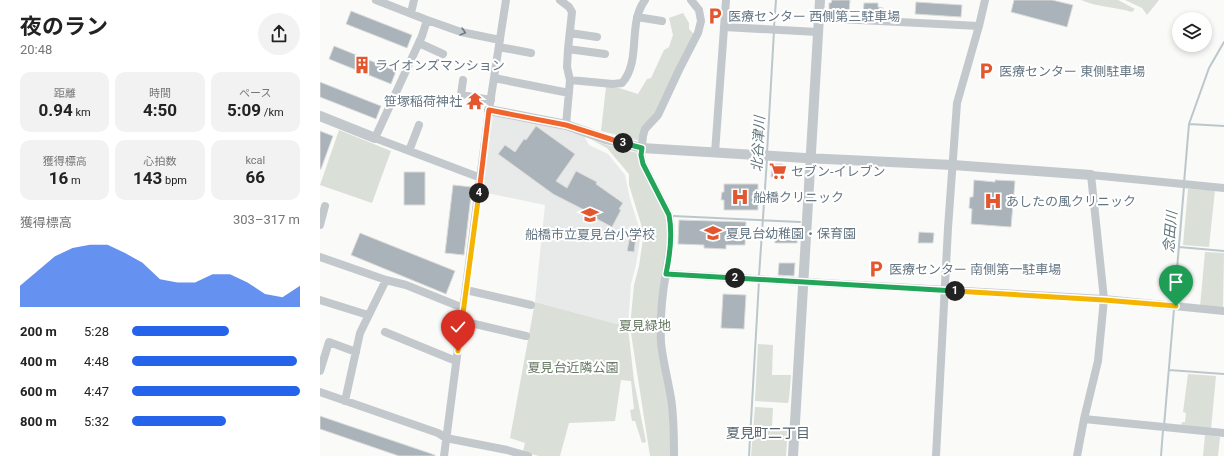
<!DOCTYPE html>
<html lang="ja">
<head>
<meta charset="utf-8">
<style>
  body { margin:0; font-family:Roboto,"Noto Sans JP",sans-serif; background:#f2f2f2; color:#222; height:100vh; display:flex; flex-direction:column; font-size:15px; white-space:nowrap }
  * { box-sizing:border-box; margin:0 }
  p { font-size:13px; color:#767676 }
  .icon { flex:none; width:22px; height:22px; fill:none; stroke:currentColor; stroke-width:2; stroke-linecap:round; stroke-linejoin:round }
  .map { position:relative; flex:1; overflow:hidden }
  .details { display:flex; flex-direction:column; background:#fff; width:320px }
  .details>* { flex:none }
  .fabs { position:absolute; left:852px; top:12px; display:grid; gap:8px }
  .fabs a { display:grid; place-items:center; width:40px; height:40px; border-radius:50%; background:#fff; box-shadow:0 2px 6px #0003; font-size:20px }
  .pin { position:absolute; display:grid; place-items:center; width:34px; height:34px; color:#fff; margin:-41px -17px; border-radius:50% 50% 50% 0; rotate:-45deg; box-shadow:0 0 4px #0007 }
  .pin .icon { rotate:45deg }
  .km { position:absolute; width:20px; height:20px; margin:-10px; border-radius:50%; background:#222; color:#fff; font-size:11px; line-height:20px; text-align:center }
  .round { display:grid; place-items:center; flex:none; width:42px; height:42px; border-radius:21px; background:#f2f2f2 }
  .overview { display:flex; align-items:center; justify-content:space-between; height:68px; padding:0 20px }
  h1 { font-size:22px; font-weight:700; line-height:30px }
  .figures { display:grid; grid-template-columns:repeat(3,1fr); gap:6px; height:68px; padding:4px 20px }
  .figures div { display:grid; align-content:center; border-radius:10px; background:#f2f2f2; text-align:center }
  .figures b { font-size:17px; font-weight:700 }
  .figures small { font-size:11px; font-weight:400 }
  .figures p { font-size:11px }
  .chart { height:112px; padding:8px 20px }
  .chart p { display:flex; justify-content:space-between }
  .chart svg { width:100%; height:72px; margin-top:4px; fill:#2563eb; opacity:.7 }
  ul { padding:0 20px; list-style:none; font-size:13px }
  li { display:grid; grid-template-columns:64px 48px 1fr; align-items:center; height:30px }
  li i { height:10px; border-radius:5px; background:#2563eb }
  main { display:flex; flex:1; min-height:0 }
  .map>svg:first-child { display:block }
</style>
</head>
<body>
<main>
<section class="details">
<div class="overview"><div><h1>夜のラン</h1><p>20:48</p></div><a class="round"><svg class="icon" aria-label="share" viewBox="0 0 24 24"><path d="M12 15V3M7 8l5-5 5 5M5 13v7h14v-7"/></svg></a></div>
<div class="figures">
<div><p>距離</p><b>0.94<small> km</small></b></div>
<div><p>時間</p><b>4:50</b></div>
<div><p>ペース</p><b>5:09<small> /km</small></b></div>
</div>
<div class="figures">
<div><p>獲得標高</p><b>16<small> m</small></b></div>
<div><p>心拍数</p><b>143<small> bpm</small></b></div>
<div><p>kcal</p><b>66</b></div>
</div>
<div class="chart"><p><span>獲得標高</span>303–317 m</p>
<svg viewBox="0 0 160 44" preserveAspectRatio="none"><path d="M0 44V31L10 22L20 13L30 8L40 6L50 6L60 11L70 17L80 27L90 29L100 29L110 24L120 24L130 29L140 36L150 38L160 31V44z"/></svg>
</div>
<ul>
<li><b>200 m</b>5:28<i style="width:58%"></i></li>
<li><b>400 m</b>4:48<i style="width:98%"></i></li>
<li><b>600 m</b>4:47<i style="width:100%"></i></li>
<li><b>800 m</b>5:32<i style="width:56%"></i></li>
</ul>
</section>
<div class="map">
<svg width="904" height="456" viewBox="0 0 904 456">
  <rect width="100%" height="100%" fill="#fafaf8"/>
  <!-- built -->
  <path fill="#e8e9e9" d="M173,116L230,126L264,136L269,145L288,154L305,175L310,199L318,224L320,239L316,265L311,284L308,327L215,302L225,205L162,192Z"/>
  <!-- green -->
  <path fill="#dadfd7" d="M761,0H798L815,9L812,12C795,7 777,7 761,0Z
    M805,0H839L827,15L822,8Z
    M363,13L369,23V29L374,34L337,113L320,141L281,131L286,87L299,88L318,94L327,79L331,78L344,50L349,47L353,35L349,18Z
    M19,130L71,151L52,203L0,185Z
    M272,140L303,150L319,153L346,216L348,233L339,308L349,399L352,456H330L310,327L314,285L319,266L323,239L321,224L309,185V174L287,148Z
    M868,189L895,190L889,247L863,245Z
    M885,252L904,253L903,308L880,307Z
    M215,302L308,327L314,381L326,442L322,443L315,421H312L310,410L314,409L311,381L301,380L295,421L249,423L240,456H219L203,452L205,443L190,438Z
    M438,344L453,345L452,375H471L469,399L468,403L435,401Z
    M868,374L896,376L891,429L861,426L862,422H865L866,413L863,412Z
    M435,407L453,408L452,427L468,428L466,456H431Z
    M885,435L900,437L898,456H883Z"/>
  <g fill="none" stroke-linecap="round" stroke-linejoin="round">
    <!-- stream -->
    <path stroke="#bbc7cb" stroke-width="2" d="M454,27L456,0
      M869,124L904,126
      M447,153L454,31
      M864,183L869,124L889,68L904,42
      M353,216L480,222
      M859,247L904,251
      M439,276L447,159
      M854,304L864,187
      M849,370L904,374
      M844,426L854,309
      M429,456L439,281
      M841,456L843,430"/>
  </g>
  <!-- building -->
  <path fill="#aab3b9" stroke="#dcdcda" d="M512,0H530L529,13L509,11V3H511Z
    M694,0H732L753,5L747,27L691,12Z
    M596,2L642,5L641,17L595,14Z
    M544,3H558V7L563,8L562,15H543Z
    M31,11L92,35L87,48L26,24Z
    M14,46L76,71L71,84L9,59Z
    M0,82L61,106L56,119L0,97Z
    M216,126L255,154L236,181L247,188L256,171L277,182L276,184L303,203L299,209L301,210L292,227L275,218L276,216L233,194L178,154L185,145L195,152L204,139L206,140Z
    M0,131L13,136L1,169H0Z
    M452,164H463L462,178L451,177Z
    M84,172H105V205H84Z
    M654,180L675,182V180L695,181L691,227L651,224L652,209L649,208L650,197H653Z
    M404,184H438V210H404V200H401L402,192H404Z
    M133,185L152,187L144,255L125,253Z
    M359,220L426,222L425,245H406V249L384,248V245L358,244Z
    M599,232L614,233L613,243H598Z
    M40,233L135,271L126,294L31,255Z
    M455,235L478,236L477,243H455Z
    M310,236L316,237L314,252L307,251Z
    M459,263H475L474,276L458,275Z
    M403,294L426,295L424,329L401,328Z
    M0,416L115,455V456H79L0,429Z"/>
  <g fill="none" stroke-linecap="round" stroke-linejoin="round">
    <!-- minor -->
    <path stroke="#c3c8cc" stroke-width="8" d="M56,0L107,20L102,36L55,138L161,178
      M240,0L249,7L252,12L248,49L247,67L250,80L246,125
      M91,13L94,0
      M317,17L342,21
      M499,18L659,26
      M107,20L141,32L180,40
      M404,27L498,32
      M250,33L277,37
      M99,43L123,54
      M179,47L211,53
      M248,49L285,54
      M174,78L249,93
      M143,80L141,95L171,100
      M250,80L293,84L302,83C322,60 307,24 325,0
      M89,151L99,125
      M395,153L406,0
      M0,225L5,206
      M0,257L66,280L86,285L143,308
      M346,274L784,299L904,311
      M146,290L211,305
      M0,300L48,315
      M142,321L206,336
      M65,332L136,361
      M0,371L9,342L36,352
      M0,392L118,433L126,438L187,450L208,456
      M25,401L40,333L66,280
      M764,419L904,433
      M124,456L169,110L186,0
      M354,456C354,436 354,417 351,398C348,380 343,362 341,343C340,321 342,295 346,273C349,254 353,234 349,215L323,164L321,155L323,136L325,129L338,115L359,70L378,33L381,21L379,10L371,0
      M616,456L628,228L637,103L659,26L665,0
      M757,456L764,419L778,361L784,299L771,175L904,188"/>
    <!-- tertiary -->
    <path stroke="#c3c8cc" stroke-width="10" d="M169,110L246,125L286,139L322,148L485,158L633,165L771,175
      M0,116L55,138
      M473,456L500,0"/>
  </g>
  <!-- one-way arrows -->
  <defs><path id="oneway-chevron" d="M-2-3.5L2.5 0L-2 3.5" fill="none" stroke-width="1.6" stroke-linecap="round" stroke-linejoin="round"/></defs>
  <use stroke="#6a7a87" href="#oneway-chevron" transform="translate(143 32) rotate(15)"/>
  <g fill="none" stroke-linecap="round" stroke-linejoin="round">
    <!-- split-1 casing -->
    <g stroke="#fff" stroke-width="8">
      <path id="split-1" d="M635,291L784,300L856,306"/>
    </g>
    <!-- split-2 casing -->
    <g stroke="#fff" stroke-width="8">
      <path id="split-2" d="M415,278L635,291"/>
    </g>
    <!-- split-3 casing -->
    <g stroke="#fff" stroke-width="8">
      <path id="split-3" d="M303,143L322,148L321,155L323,164L349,215C353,235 350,255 346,274L415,278"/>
    </g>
    <!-- split-4 casing -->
    <g stroke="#fff" stroke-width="8">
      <path id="split-4" d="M159,193L169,110L246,125L303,143"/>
    </g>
    <!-- split-5 casing -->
    <g stroke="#fff" stroke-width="8">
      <path id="split-5" d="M138,351L159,193"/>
    </g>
    <!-- split-1 -->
    <use href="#split-1" stroke="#f5b400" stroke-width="5"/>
    <!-- split-2 -->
    <use href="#split-2" stroke="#22a559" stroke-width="5"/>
    <!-- split-3 -->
    <use href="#split-3" stroke="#22a559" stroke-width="5"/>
    <!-- split-4 -->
    <use href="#split-4" stroke="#f0652b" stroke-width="5"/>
    <!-- split-5 -->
    <use href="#split-5" stroke="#f5b400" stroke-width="5"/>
  </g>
  <!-- icons -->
  <defs>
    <g id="parking-bare" transform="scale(1.38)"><path d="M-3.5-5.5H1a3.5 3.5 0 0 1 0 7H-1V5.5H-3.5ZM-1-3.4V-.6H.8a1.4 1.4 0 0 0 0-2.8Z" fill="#e4572e" stroke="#fff" stroke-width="2.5" paint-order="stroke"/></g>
    <g id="building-bare" transform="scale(1.38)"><path d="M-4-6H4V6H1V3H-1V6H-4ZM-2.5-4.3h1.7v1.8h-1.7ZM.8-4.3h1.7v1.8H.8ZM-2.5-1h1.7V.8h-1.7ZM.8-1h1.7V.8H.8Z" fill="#e4572e" stroke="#fff" stroke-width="2.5" paint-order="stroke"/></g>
    <g id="temple-bare" transform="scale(1.38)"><path d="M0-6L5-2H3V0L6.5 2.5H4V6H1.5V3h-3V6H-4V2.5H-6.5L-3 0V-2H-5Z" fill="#e4572e" stroke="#fff" stroke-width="2.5" paint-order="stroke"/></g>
    <g id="supermarket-bare" transform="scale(1.38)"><path d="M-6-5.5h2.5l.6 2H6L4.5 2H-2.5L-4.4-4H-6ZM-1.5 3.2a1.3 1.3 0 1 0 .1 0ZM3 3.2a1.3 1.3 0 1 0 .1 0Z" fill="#e4572e" stroke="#fff" stroke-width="2.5" paint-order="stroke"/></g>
    <g id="hospital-bare" transform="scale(1.38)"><path d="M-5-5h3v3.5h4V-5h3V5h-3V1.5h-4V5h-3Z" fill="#e4572e" stroke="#fff" stroke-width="2.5" paint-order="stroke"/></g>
    <g id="school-bare" transform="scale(1.38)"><path d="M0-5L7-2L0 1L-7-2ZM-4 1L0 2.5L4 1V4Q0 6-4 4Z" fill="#e4572e" stroke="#fff" stroke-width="2.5" paint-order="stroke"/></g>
  </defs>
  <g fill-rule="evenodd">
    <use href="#parking-bare" x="395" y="16"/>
    <use href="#building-bare" x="42" y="65"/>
    <use href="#parking-bare" x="666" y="71"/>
    <use href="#temple-bare" x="155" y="101"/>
    <use href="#supermarket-bare" x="458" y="171"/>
    <use href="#hospital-bare" x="420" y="197"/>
    <use href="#hospital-bare" x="673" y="201"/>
    <use href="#school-bare" x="270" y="215"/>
    <use href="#school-bare" x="393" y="233"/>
    <use href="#parking-bare" x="556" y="269"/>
  </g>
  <g text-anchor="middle" stroke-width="4" stroke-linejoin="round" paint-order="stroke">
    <!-- poi labels -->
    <g font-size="13" fill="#657683" stroke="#fff" text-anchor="start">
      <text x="408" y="21">医療センター 西側第三駐車場</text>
      <text x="55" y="70">ライオンズマンション</text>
      <text x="679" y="76">医療センター 東側駐車場</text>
      <text x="142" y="106" text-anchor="end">笹塚稲荷神社</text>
      <text x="471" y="176">セブン-イレブン</text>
      <text x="433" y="202">船橋クリニック</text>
      <text x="686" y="206">あしたの風クリニック</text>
      <text x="406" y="238">夏見台幼稚園・保育園</text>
      <text x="270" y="239" text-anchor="middle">船橋市立夏見台小学校</text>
      <text x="569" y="274">医療センター 南側第一駐車場</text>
    </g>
    <!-- park labels -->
    <g font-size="13" fill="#687a64" stroke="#fff">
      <text x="325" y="330">夏見緑地</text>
      <text x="253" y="372">夏見台近隣公園</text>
    </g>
    <!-- water labels -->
    <g font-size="14" font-style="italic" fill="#60757c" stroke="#fff">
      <text transform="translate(438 144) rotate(-87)" y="5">北谷津川</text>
      <text transform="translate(850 232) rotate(-85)" y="5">念田川</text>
    </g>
    <!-- neighbourhood labels -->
    <g font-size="14" fill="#57646e" stroke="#fff">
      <text x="448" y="438">夏見町二丁目</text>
    </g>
  </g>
</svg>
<div class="fabs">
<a><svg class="icon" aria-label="layers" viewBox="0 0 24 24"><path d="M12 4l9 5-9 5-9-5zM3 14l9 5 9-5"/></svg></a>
</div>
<div class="pin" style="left:856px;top:306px;background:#1e9e55"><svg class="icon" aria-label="arrive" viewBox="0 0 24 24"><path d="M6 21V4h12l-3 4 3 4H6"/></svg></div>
<div class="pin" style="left:138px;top:351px;background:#d93025"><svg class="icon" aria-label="check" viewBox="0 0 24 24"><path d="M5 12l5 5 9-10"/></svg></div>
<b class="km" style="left:635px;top:291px">1</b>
<b class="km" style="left:415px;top:278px">2</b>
<b class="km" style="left:303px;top:143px">3</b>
<b class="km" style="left:159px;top:193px">4</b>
</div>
</main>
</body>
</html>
